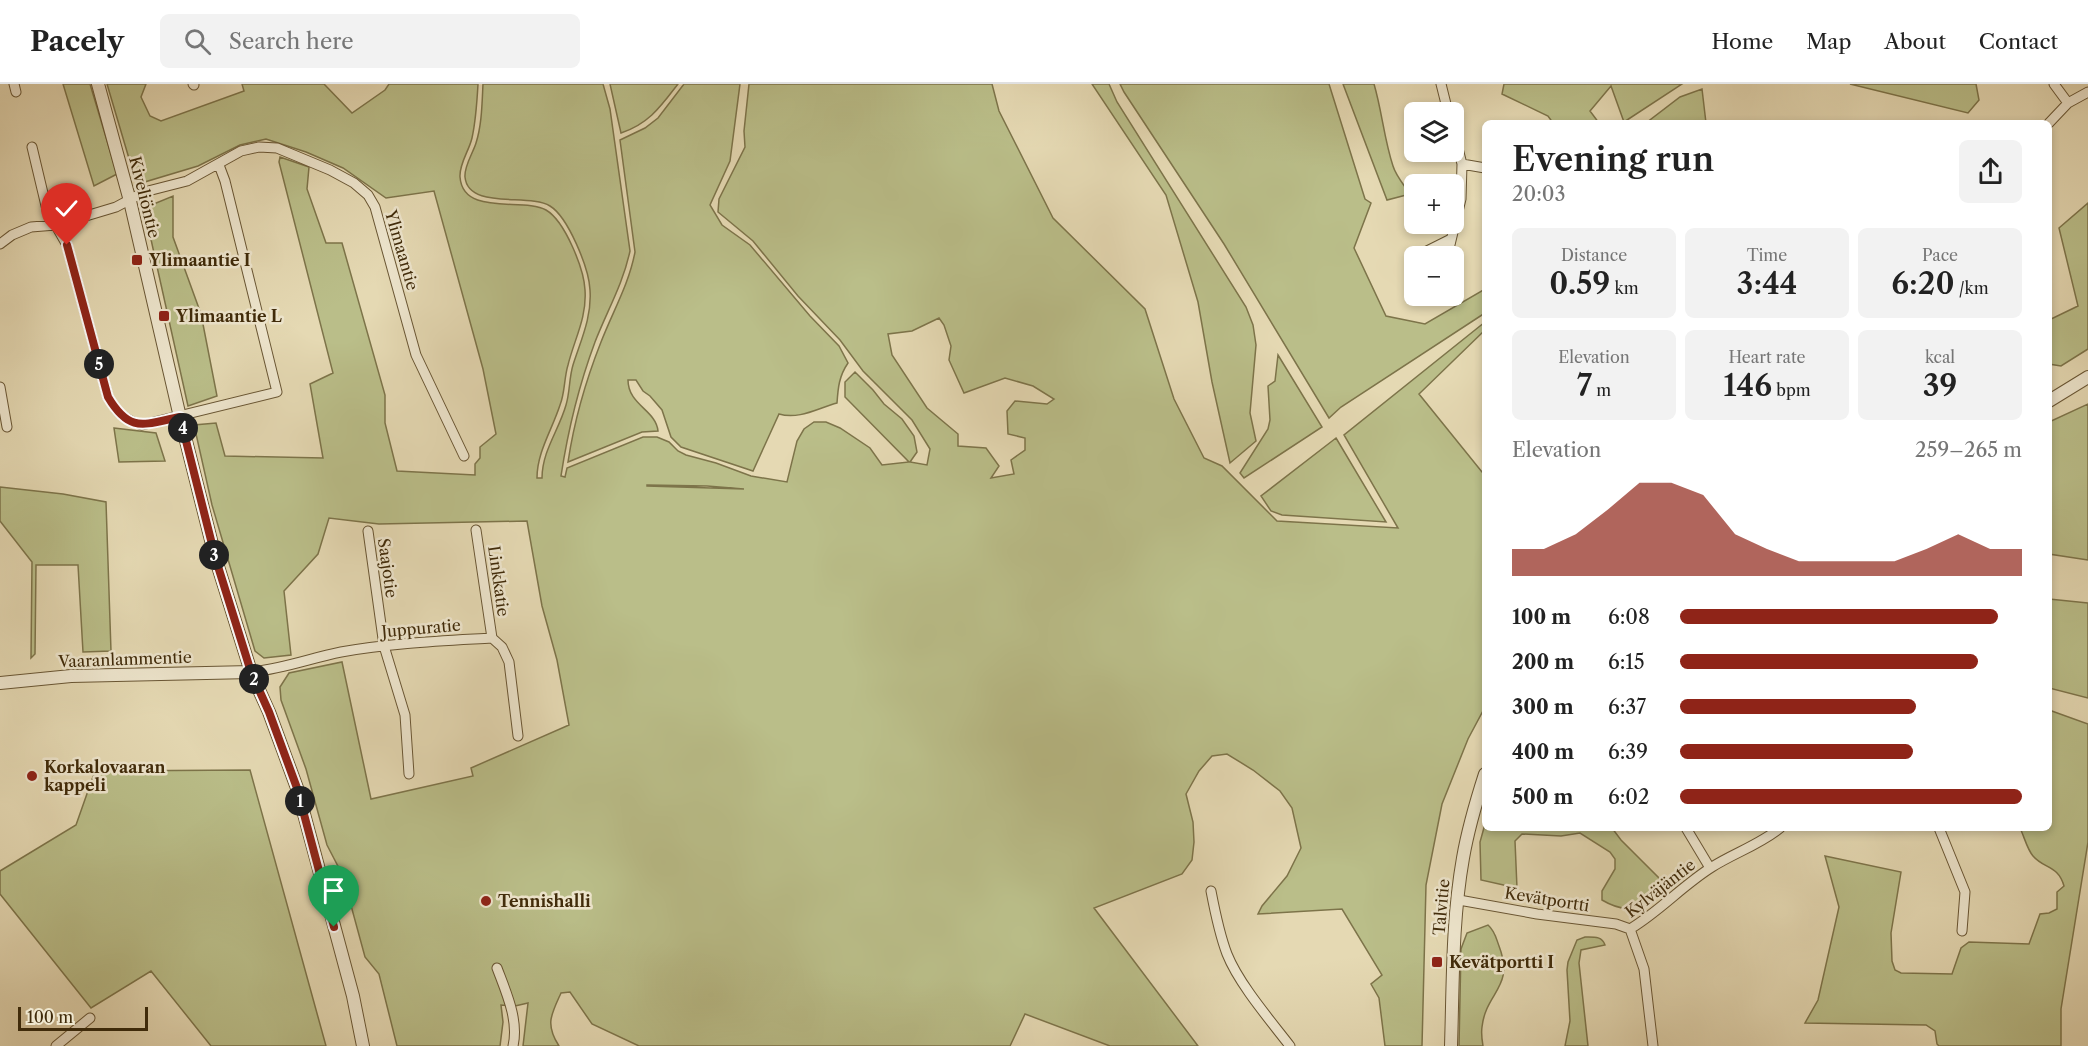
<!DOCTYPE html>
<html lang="en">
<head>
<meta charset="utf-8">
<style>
  body { margin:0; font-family:"Libre Caslon Text",serif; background:#f2f2f2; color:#222; height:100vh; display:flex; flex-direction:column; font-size:22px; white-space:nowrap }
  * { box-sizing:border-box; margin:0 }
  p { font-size:20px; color:#767676 }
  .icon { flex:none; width:33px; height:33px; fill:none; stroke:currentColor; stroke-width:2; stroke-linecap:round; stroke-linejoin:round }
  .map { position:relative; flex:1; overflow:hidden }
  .drawer { position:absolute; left:1482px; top:36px; width:570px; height:711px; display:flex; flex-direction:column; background:#fff; border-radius:9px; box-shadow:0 3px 9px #0003 }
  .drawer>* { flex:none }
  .tools { position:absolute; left:1404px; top:18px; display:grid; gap:12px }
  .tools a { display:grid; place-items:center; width:60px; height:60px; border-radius:9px; background:#fff; box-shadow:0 3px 9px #0003; font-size:30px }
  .scale { position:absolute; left:18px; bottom:15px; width:130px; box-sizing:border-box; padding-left:6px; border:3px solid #402b0a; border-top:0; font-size:16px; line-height:21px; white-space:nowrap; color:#402b0a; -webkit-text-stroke:4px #eee6ce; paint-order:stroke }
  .pin { position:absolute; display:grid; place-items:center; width:51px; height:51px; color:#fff; margin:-62px -26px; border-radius:50% 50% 50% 0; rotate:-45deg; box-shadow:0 0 6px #0007 }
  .pin .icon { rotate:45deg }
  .km { position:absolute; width:30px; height:30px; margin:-15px; border-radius:50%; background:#222; color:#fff; font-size:16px; line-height:30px; text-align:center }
  .round { display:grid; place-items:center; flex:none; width:63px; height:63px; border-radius:9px; background:#f2f2f2 }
  .summary { display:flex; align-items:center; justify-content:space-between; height:102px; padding:0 30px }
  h1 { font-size:33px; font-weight:600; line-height:45px }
  .stats { display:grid; grid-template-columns:repeat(3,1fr); gap:9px; height:102px; padding:6px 30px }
  .stats div { display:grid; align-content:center; border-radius:9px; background:#f2f2f2; text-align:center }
  .stats b { font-size:30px; font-weight:600 }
  .stats small { font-size:16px; font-weight:400 }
  .stats p { font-size:16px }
  .chart { height:168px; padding:12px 30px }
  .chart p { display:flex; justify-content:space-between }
  .chart svg { width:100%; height:108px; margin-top:6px; fill:#8f2418; opacity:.7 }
  ul { padding:0 30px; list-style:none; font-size:20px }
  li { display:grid; grid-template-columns:96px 72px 1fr; align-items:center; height:45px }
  li i { height:15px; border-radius:8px; background:#8f2418 }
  header { display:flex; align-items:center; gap:36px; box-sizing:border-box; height:84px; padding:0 30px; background:#fff; border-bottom:2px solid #e0e0e0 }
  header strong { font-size:28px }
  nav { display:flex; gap:33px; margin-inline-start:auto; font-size:21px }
  .search { width:420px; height:54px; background:#f2f2f2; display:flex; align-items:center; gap:15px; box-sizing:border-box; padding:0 21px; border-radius:9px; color:#767676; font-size:22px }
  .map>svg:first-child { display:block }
</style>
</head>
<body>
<header>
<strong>Pacely</strong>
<div class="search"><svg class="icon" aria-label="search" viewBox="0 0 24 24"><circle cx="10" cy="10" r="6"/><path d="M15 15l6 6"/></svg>Search here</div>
<nav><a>Home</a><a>Map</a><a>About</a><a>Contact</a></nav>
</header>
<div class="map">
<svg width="2088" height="962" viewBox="0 0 2088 962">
  <rect width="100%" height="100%" fill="#e5d9b3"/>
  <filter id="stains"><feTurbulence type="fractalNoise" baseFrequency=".00333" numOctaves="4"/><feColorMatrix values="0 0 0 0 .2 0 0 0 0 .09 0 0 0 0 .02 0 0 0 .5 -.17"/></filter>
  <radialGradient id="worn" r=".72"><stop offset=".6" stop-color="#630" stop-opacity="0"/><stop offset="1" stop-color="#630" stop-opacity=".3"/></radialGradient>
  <!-- green -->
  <path fill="#babe89" stroke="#7d744a" stroke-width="1.5" fill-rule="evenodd" d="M63,0H90L117,90L94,102Z
    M107,0H146L141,13L150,32L161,37L244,7L242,0H324L352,29L385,6L389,0H478C477,18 476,36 472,54C469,67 459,80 460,93C463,133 524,113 546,126C565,137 584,185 585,206C587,234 574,256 568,281C564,294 565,309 560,321C552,346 537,368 537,394H542C542,367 559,346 566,321C570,308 569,294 573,281C581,256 592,233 590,206C589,184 568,133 550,122C529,109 468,126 465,93C464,82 473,69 476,59C482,40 482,19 483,0H603L610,25L630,167C623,200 607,227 595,258C579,301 568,346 561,392L565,393L567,384L643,353H657L669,358L678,367L686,371L716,379L751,392L787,398L797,357L804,345L814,338H826L840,344L870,364L882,381L909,378L845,313V298L855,288L873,306L884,320L902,335L914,352L917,368L910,378L927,381L930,365L912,336L863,287L840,256L798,212L753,157L718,128L719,115L745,63L744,47L749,0H992L999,27L1053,134L1145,225L1174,315L1204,374L1222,382L1277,437L1398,444L1344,351L1485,238V246L1419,310L1482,388H1485V623L1468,655L1442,720L1426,801L1422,962H1385L1379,914L1371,900L1382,891L1342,825L1258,830L1262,822L1287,792L1301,764L1292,724L1280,707L1253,686L1227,670L1212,672L1199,687L1186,710L1193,738L1194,758L1192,776L1182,790L1094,824L1198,962H1110L1025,930L1010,962H639L592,940L570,908L561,909C551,931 545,940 559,962H523L528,919L515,922L501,921L503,938L500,962H397L379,890L365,873L343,792L327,761L306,685L281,616L280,603L289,589L342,578L371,715L473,692L471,684L569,641L557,576L542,522L527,437L379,440L329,434L318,470L284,507L291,571L264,574L255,567L212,421L194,341L216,339L225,372L323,374L310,300L333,289L279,78L280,73L309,83L307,105L326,159H342L385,311V339L397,387L475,391V380L480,374V363L496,350L483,285L434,107L386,114L343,84L306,68L266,55L240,61L198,82L138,100L133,88ZM939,234L944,241L951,262L949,276L964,309L1005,294L1033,302L1054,315L1047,320L1015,317L1007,327L1008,350L1025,354V366L1011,376L1014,390L991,394L999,382L986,364L958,362V350L927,324L892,271L888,250L912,247ZM647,401L707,402L744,405L647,402Z
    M610,0H678C661,22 649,40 621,49Z
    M684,0H740L730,77L710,121L722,141L750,161L810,232L839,262L848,279C839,292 838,304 837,319C818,324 799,336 779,330L753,387L681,363L671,353L662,326L650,312L643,307L636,296H628C628,321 656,326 658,347L642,348L568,378C574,338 586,296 601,258C613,227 629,200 635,168L620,56L645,44L658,34Z
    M1092,0H1109L1117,18L1246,223L1253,241L1256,261L1250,329L1256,357L1230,379L1212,298L1198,218L1166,111Z
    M1120,0H1329L1365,115L1371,119L1354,164L1386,232L1425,240L1485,205V229L1341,323L1329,334L1224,160L1124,8Z
    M1343,0H1374C1382,27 1384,55 1393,82C1396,92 1404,101 1410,110L1387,116Z
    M1504,0H1682L1624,38L1611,2L1590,27L1599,39H1553L1548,32L1502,10Z
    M1850,0H1976L1979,16L1968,29Z
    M1702,5L1706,39H1646L1680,13Z
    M173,112V153L201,230L217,312L188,322L144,124Z
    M2088,119V265L2061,282L2049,280V236L2078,222L2059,144Z
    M1278,271L1322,343L1244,394L1240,389L1268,345L1270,336L1268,302L1275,297Z
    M2088,320V476L2049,470V338Z
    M114,344L156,349L165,377L119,378Z
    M1336,354L1386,438L1282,431L1271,427L1261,412Z
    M0,403L63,410L106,418L111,567L83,568L78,481H36L35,570L31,574L32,478L0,437Z
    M2049,515L2088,519V614L2049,604Z
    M2049,626L2088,640V758L2061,925V962H1939L1937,960L1935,947L1926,941L1805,939L1818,916L1839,823L1825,772L1901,788L1891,849L1892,877L1895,886L1901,889L1952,890L1961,864L1969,858L2029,860L2040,830L2049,829L2057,825V808L2064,802C2058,781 2044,785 2033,772C2027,765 2024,752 2020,744H2049Z
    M250,686L326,962H211L151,887L91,924L0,810V787L76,741L95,687Z
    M1485,740V744H1612L1621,756L1659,794L1663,801C1644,824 1629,832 1602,816V807L1615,785V775L1610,768L1580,749L1561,752L1522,750L1515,757L1517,804L1481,796L1480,758Z
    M1488,841C1495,847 1496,854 1499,862C1515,904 1486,907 1482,943C1481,949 1482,956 1483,962H1459L1461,865L1467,849Z
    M1585,853C1594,853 1602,852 1605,861L1581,866L1579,879L1588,962H1565L1570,937L1567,886L1568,878L1577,856Z"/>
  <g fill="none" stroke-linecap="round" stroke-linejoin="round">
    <!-- minor casing -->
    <g stroke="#695634" stroke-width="11">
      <path id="minor" d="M14,0L16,8
        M193,0L194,1
        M1441,0L1448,28
        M2054,0L2068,19
        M2049,39L2068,19L2088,8
        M32,63L47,126L67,161L108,313C118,330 123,335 142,341L277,308L225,97L219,81
        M1462,80L1485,84
        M0,160L12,151L31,143L56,141L116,123L144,108L187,97L241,67L259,63L277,64L330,86L354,99L368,111L375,123L416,271L464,372
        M1419,172L1421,170L1451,155
        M1445,172L1448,169L1461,115L1462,80L1454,49
        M0,303L7,343
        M476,446L492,554
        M368,447L384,562L405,631L409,690
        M251,588C282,585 311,574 341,568C391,559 441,557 492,554L502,563L509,578L518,652
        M1686,744L1710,784
        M1939,744L1965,808L1962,847
        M1211,807C1215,828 1219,849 1227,870C1239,900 1270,936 1290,962
        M1459,816L1537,830L1616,840L1630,845
        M1630,845C1660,827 1683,801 1712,783C1734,769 1759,761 1780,744
        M1630,845L1644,885L1653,962
        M497,884C506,908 519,936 513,962
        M56,962L90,934"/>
    </g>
    <!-- tertiary casing -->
    <g stroke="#695634" stroke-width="14">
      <path id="tertiary" d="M98,0L130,117L180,333L216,476L251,588L269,628L297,704L353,912L363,962
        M2049,317L2088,293
        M0,599L71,592L251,588
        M1451,962C1453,900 1452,836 1463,774C1468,745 1476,718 1485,690"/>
    </g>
    <!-- minor -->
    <use href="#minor" stroke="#eee6ce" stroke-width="9"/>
    <!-- tertiary -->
    <use href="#tertiary" stroke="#eee6ce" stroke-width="12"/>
  </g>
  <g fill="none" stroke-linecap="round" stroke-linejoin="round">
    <!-- route casing -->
    <g stroke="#fff" stroke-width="12">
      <path id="route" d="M67,161L108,313C130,350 144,340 180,333L216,476L251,588L269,628L297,704L334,843"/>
    </g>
    <!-- route -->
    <use href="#route" stroke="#8f2418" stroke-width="8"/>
  </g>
  <!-- markers -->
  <g fill="#8f2418" stroke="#eee6ce" stroke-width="2">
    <rect x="131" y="170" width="12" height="12" rx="3"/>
    <rect x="158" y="226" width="12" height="12" rx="3"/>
    <circle cx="32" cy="692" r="6"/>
    <circle cx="486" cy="817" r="6"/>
    <rect x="1431" y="872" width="12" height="12" rx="3"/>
  </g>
  <g text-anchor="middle" stroke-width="5" stroke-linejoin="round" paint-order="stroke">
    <!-- street labels -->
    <g font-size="16" fill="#402b0a" stroke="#eee6ce">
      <text transform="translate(145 113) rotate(76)" y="6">Kiveliöntie</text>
      <text transform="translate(402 166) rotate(74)" y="6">Ylimaantie</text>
      <text transform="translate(388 484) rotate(82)" y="6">Saajotie</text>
      <text transform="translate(499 497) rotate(82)" y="6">Linkkatie</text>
      <text transform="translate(421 544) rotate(-5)" y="6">Juppuratie</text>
      <text transform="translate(125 575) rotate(-2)" y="6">Vaaranlammentie</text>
      <text transform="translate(1660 804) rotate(-38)" y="6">Kylväjäntie</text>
      <text transform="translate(1547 815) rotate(9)" y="6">Kevätportti</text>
      <text transform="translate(1441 823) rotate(-85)" y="6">Talvitie</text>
    </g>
    <!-- poi labels -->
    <g font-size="16" font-weight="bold" fill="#402b0a" stroke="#eee6ce" text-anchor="start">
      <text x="149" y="182">Ylimaantie I</text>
      <text x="176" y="238">Ylimaantie L</text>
      <text x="44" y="689">Korkalovaaran<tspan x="44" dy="18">kappeli</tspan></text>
      <text x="498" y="823">Tennishalli</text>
      <text x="1449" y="884">Kevätportti I</text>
    </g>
  </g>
  <rect width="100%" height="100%" filter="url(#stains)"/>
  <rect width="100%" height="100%" fill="url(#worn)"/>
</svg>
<div class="tools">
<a><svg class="icon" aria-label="layers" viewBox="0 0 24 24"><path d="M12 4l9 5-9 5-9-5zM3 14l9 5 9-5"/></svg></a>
<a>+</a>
<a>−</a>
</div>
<div class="scale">100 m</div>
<div class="pin" style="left:334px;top:843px;background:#1e9e55"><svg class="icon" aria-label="arrive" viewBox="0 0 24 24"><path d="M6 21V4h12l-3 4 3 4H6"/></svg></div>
<div class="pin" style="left:67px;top:161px;background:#d93025"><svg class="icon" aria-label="check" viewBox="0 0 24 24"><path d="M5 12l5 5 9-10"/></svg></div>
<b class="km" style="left:300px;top:717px">1</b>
<b class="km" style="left:254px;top:595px">2</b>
<b class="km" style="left:214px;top:471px">3</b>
<b class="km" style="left:183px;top:344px">4</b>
<b class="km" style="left:99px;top:280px">5</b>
<section class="drawer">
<div class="summary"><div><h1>Evening run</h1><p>20:03</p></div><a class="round"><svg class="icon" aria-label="share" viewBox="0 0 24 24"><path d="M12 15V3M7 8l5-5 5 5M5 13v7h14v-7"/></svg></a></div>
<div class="stats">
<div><p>Distance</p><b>0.59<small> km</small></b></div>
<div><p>Time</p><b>3:44</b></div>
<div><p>Pace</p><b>6:20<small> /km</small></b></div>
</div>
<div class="stats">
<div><p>Elevation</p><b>7<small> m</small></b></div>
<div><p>Heart rate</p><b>146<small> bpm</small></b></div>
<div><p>kcal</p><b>39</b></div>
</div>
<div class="chart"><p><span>Elevation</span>259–265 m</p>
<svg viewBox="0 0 160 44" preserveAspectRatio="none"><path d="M0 44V33L10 33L20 27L30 17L40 6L50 6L60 11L70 27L80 33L90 38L100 38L110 38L120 38L130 33L140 27L150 33L160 33V44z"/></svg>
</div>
<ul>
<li><b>100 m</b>6:08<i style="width:93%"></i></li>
<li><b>200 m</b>6:15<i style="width:87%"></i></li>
<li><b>300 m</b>6:37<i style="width:69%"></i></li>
<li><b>400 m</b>6:39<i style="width:68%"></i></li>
<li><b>500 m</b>6:02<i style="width:100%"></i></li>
</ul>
</section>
</div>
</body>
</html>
